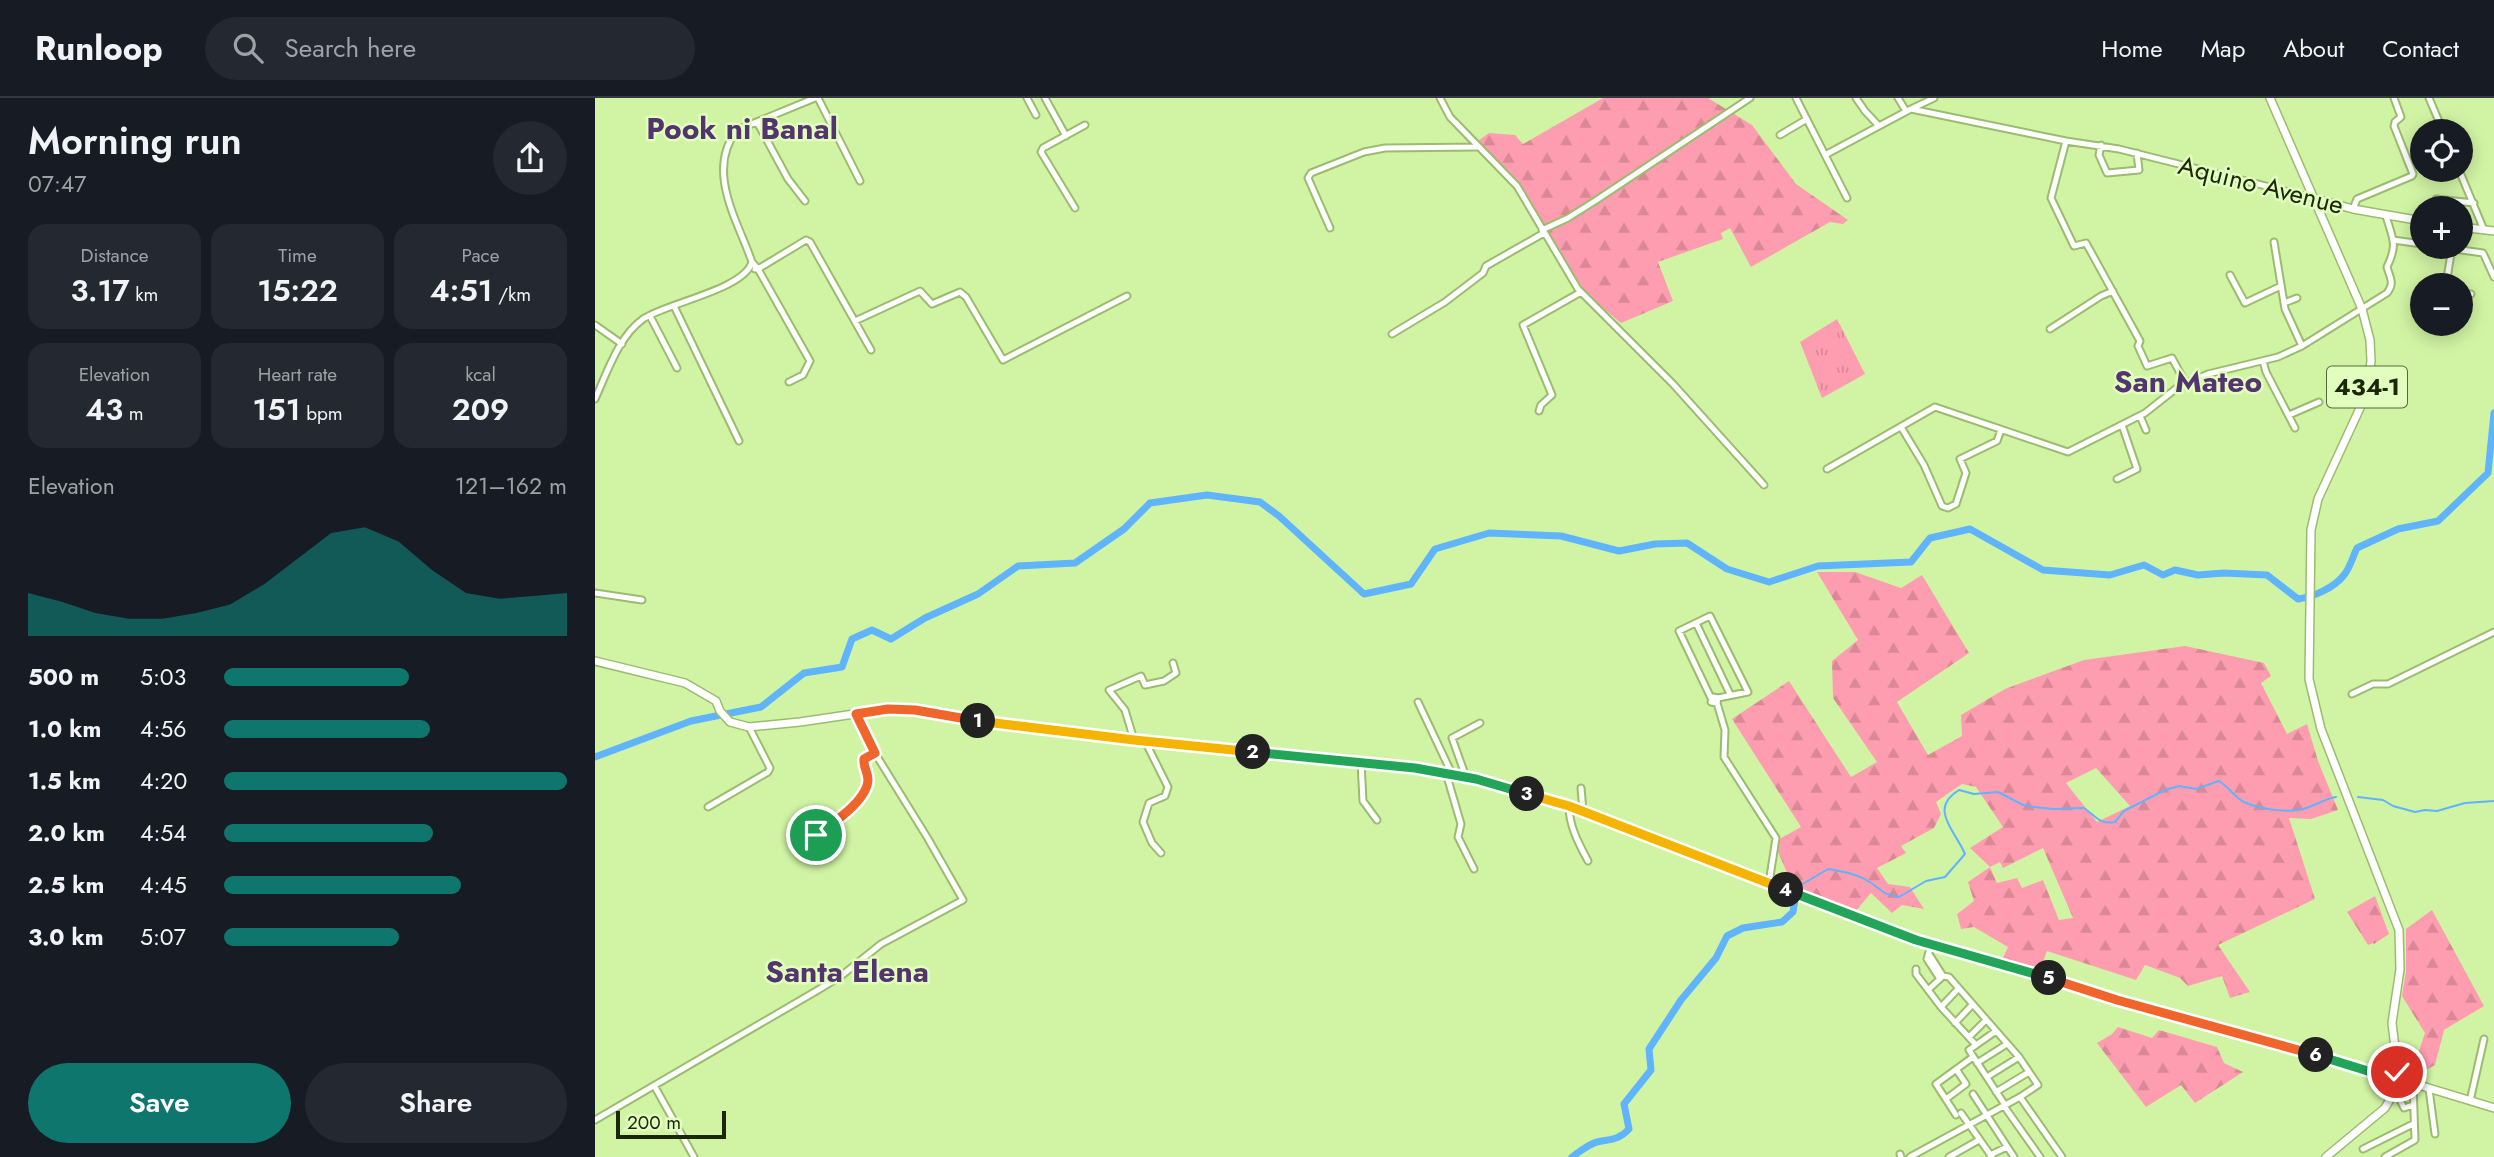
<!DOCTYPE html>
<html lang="en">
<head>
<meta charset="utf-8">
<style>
  body { margin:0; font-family:Jost,sans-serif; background:#242831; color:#f1f3f6; height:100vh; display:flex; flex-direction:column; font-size:26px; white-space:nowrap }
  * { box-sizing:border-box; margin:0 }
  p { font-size:23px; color:#9ea1a6 }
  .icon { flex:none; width:38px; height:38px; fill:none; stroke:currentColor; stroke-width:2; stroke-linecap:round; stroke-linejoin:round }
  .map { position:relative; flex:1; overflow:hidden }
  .sheet { display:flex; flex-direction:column; background:#171b24; width:595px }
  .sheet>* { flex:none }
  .buttons { position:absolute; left:1815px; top:21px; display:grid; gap:14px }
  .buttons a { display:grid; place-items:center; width:63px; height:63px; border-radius:50%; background:#171b24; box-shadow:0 4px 18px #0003; font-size:35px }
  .scale { position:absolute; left:21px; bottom:18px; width:110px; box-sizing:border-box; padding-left:7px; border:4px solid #1b2707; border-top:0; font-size:19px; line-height:24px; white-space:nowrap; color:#1b2707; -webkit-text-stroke:5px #e2febf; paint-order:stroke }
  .pin { position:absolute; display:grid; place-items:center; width:60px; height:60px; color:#fff; margin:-30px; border:4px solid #fff; border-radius:50%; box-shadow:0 2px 7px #0007 }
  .km { position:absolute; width:35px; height:35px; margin:-18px; border-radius:50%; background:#222; color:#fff; font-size:19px; line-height:35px; text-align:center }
  .round { display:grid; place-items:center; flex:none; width:74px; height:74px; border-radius:37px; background:#242831 }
  .overview { display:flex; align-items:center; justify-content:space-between; height:119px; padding:0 28px }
  h1 { font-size:38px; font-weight:600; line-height:52px }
  .metrics { display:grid; grid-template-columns:repeat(3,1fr); gap:10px; height:119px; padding:7px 28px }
  .metrics div { display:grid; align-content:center; border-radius:18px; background:#242831; text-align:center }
  .metrics b { font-size:30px; font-weight:600 }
  .metrics small { font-size:19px; font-weight:400 }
  .metrics p { font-size:19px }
  .chart { height:196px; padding:14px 28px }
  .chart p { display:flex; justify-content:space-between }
  .chart svg { width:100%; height:126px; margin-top:7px; fill:#0f766e; opacity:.7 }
  .primary-button { display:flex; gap:14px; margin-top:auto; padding:14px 28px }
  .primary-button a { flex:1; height:80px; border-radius:42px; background:#0f766e; color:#fff; font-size:28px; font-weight:600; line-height:80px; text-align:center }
  .primary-button a+a { background:#242831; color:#f1f3f6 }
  ul { padding:0 28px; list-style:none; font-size:23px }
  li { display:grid; grid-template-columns:112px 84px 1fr; align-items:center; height:52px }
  li i { height:18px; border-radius:9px; background:#0f766e }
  header { display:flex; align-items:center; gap:42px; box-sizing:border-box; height:98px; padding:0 35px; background:#171b24; border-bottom:2px solid #363941 }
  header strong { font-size:33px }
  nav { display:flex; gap:38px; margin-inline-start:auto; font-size:24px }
  .search { width:490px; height:63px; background:#242831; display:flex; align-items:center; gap:18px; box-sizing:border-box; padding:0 24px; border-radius:38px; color:#9ea1a6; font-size:26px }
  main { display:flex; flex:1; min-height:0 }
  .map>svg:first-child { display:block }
</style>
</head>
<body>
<header>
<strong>Runloop</strong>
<div class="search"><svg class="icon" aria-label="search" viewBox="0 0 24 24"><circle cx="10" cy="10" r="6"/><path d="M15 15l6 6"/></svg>Search here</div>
<nav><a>Home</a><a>Map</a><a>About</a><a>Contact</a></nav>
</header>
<main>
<section class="sheet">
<div class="overview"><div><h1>Morning run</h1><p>07:47</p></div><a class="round"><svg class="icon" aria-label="share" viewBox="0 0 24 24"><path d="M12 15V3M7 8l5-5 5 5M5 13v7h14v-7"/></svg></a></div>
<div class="metrics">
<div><p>Distance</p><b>3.17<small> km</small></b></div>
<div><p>Time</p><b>15:22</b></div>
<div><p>Pace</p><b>4:51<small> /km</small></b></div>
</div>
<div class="metrics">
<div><p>Elevation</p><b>43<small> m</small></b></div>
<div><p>Heart rate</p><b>151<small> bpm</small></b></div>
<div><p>kcal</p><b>209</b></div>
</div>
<div class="chart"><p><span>Elevation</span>121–162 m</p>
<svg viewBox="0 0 160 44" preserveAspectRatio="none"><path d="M0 44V29L10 32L20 36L30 38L40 38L50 36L60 33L70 26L80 17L90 8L100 6L110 11L120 21L130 29L140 31L150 30L160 29V44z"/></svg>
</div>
<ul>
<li><b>500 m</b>5:03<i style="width:54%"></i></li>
<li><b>1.0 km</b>4:56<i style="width:60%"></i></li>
<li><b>1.5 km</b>4:20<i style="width:100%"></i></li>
<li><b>2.0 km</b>4:54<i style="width:61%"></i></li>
<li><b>2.5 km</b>4:45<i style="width:69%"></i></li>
<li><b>3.0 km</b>5:07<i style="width:51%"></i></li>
</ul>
<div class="primary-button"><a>Save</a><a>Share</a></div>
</section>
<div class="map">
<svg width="1899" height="1059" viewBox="0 0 1899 1059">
  <defs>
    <pattern id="grass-tufts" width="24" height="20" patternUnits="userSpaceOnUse" patternTransform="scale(1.75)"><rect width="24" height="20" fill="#ff9db0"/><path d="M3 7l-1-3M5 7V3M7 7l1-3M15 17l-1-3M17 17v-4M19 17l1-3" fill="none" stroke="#da8796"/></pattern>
    <pattern id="forest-firs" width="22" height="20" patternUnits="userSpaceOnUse" patternTransform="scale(1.75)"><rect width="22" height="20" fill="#ff9db0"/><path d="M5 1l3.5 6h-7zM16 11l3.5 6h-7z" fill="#da8796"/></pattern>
  </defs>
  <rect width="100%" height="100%" fill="#d1f4a4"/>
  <!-- grass -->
  <path fill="url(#grass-tufts)" d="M1242,221L1270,276L1227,300L1205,244Z"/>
  <!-- forest -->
  <path fill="url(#forest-firs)" fill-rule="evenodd" d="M1008,0H1113L1157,27L1201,86L1253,122L1248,126L1235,124L1156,169L1135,130L1126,135L1128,141L1063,164L1078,203L1026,225L985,191L925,88L883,43L894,35L920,37L928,46Z
    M1222,474H1260L1306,490L1327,477L1374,555L1302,604L1333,657L1367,638L1366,617L1410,591L1489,562L1590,548L1669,565L1676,578L1666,585L1692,636L1712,626L1723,663L1743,712L1716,721L1694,720L1720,801L1623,847L1655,894L1635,900L1627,878L1593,888L1585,880L1550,867L1541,882L1452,853L1445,872L1407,862L1413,849L1379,829L1366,831L1362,816L1379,803L1373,784L1395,769L1375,750L1408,729L1381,689L1367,686L1341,704L1346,716L1339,730L1306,748L1311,755L1282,770L1293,786L1315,789L1329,811L1307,807L1297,815L1276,795L1260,814L1197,787L1179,744L1206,729L1137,621L1194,583L1256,679L1282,664L1238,600L1237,563L1263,542ZM1501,670L1535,708L1502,724L1471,685ZM1448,750L1478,820L1464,822L1448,782L1427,790L1422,780L1402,785L1395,769L1405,764L1408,770Z
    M1780,798L1794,836L1779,846L1778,845L1773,847L1752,814Z
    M1837,812L1889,908L1849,932L1840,967L1831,972L1822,967L1823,956L1830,935L1807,898L1811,873V831Z
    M1523,929L1557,940L1564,932L1622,949L1629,965L1648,974L1600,1005L1586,987L1551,1009L1502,945L1517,936Z"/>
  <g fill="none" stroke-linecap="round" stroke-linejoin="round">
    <!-- stream -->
    <path stroke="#60b3fd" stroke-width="2" d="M1763,699L1788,702L1798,708L1820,714L1830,712L1842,713L1870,705L1899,703
      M1206,787L1233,771C1247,773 1262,776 1273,783C1287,791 1285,796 1304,799L1331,783L1350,779L1370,756C1360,732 1333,711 1364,692L1379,696L1403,694L1428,707L1439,709L1458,711L1489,710C1501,718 1504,727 1520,724L1529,713L1570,692L1584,688L1601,691L1624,683C1634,689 1639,699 1649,704C1663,711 1689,714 1704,712C1717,710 1728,701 1741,699"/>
    <!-- river -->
    <path stroke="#60b3fd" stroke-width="7" d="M0,659L96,623L166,609L209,575L247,569L257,541L277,532L296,541L330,520L383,496L423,468L480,465L529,431L555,405L612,397L665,404L684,418L769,496L816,486L840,451L894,435L966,438L1024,453L1060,446L1092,445L1132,471L1174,484L1223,468L1316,464L1335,440L1375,431L1448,472L1515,477L1549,467L1568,477L1580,472L1603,477L1629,475L1672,477L1703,501C1718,499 1739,490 1749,477C1755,470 1758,458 1762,450L1803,431L1843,423L1893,375L1899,315
      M977,1059C984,1054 994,1046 1002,1044C1016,1041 1024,1042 1034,1031L1029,1006L1056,972L1054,951L1086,902L1121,860L1132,838L1148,830L1187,824L1198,814L1200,802"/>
    <!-- minor casing -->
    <g stroke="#9bbc6f" stroke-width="9">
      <path id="minor" d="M223,0L265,83
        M432,0L441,17
        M450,0L471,38
        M845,0L855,19L922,88L983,191L1078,286L1169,387
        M1201,0L1252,100
        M1261,0L1270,13L1284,28L1316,11L1471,43L1524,51L1718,100
        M1303,0L1311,13
        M1834,0L1848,33
        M1316,11L1339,0
        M162,24L193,81L210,103
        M1185,37L1212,21
        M1471,43L1456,100L1479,148L1491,145L1545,243L1543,248L1552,268L1577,260L1591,286
        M1506,47L1504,57L1512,75L1544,72L1542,55
        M1230,57L1284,28
        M1864,72L1889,132
        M1841,101L1879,105
        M480,110L446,54L448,50L490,27
        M1758,111L1762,101L1817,78L1818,76L1799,28L1800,24L1806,19L1799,0
        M735,130L713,80L716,75L769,54L790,50L882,49
        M947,132L973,120L1000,103L1155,0
        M1798,142L1827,146
        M1679,144L1690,211L1707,248
        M1845,149L1888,155L1899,179
        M157,164L163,171L211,142L215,144L276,252
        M160,171H163L215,263L208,277L194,284
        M1635,177L1650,205L1686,188
        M1851,187L1857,149
        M1866,195L1876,196
        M1689,205L1702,200
        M79,208L144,343
        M55,218L82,270
        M260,223L325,193L337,206L365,194L371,199L408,262L532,198
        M0,227L27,246
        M1455,231L1506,198L1518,193
        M797,236L850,204L888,175L891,168L949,135
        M1668,263L1671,274L1700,330
        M0,301C12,275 23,239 48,221C71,205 149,192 157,164C143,123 110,73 142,32L220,0
        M944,313L946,307L957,297L928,227L986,194
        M1694,317L1724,304
        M1545,318L1551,332
        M1306,329L1329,367L1347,408L1353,410L1361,406L1371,375L1365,361L1402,343L1406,332
        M1232,371L1340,309L1473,354L1550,315L1583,289L1613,276L1683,259L1707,248L1792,195C1800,185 1795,180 1792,169C1803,146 1798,142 1791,118
        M1522,381L1542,371L1527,327
        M0,495L47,502
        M1101,525L1135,596
        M1757,596L1778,586H1793L1899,534
        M1116,600L1084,533L1115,518L1153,594L1123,600
        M823,604L857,676
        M1122,605L1116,604L1118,599L1123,600L1122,605L1130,632L1129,659L1181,740L1174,785
        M539,642L530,612L514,592L546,578L550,587L569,583L581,575L578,565
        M550,643L573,689L570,698L554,705L548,724L557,745L566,755
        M766,664L768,703L782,722
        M851,675L866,726L863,739L879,771
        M871,679L857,640L885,625
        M986,690L988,713
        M974,708C974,728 984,746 993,763
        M113,709L173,674L175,670L154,629
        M221,737C236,727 272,703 273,682C273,674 268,669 269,661L280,655
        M1336,847L1332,861L1345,881
        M1334,856L1348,878
        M1321,871V876L1346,909L1381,947
        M1346,909L1363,891
        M1360,925L1377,907
        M1401,933L1374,952L1410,1007
        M1374,939L1391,922
        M1382,965L1412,946
        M1392,979L1424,959
        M60,989L99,1059
        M1834,991L1840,1036
        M1401,994L1434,974
        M1378,996L1419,1059
        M1425,999L1467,1059
        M1351,1001L1371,986L1361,971
        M1875,1003L1889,941
        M1806,1004L1809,1010L1818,1007
        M1409,1008L1445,1059
        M1366,1015L1397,1059
        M1361,1017L1341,986L1378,959
        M0,1022L223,892L246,878L286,846L368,802L332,739L273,644L261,616
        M1768,1051L1818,1026
        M1305,1056L1306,1059
        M1395,1057L1412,1049
        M1315,1059L1425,999L1443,987L1424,959L1354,879L1348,878L1333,892
        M1354,1059L1384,1042
        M1790,1059L1820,1042L1818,986"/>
    </g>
    <!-- major casing -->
    <g stroke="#9bbc6f" stroke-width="10">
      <path id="major" d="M1675,0L1767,211L1775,242L1776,263L1773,287L1765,310L1723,401L1716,432L1714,581L1726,631L1804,832L1805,871L1797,925L1803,974L1798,996L1790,1010L1731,1059
        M1718,100L1758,111L1827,123
        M1866,129L1899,133
        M0,563L90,585L121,603L125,613L135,624L154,629L205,624L293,611L320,612L407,627L539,642L820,670L881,681L974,708L1321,842L1411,866L1522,902L1758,967L1899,1010"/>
    </g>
    <!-- minor -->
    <use href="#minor" stroke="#fff" stroke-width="5"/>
    <!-- major -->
    <use href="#major" stroke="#fff" stroke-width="7"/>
  </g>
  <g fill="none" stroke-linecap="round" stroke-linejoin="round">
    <!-- split-1 casing -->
    <g stroke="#fff" stroke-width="14">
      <path id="split-1" d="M221,737C237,726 272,703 273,682C273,674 268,669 269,661L280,655L261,616L293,611L320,612L383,623"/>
    </g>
    <!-- split-2 casing -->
    <g stroke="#fff" stroke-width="14">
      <path id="split-2" d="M383,623L539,642L658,654"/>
    </g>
    <!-- split-3 casing -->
    <g stroke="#fff" stroke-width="14">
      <path id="split-3" d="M658,654L820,670L881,681L932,696"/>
    </g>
    <!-- split-4 casing -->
    <g stroke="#fff" stroke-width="14">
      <path id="split-4" d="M932,696L974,708L1191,792"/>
    </g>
    <!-- split-5 casing -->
    <g stroke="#fff" stroke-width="14">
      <path id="split-5" d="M1191,792L1321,842L1454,880"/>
    </g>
    <!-- split-6 casing -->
    <g stroke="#fff" stroke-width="14">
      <path id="split-6" d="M1454,880L1522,902L1721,957"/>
    </g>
    <!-- split-7 casing -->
    <g stroke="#fff" stroke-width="14">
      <path id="split-7" d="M1721,957L1802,982V974"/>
    </g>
    <!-- split-1 -->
    <use href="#split-1" stroke="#f0652b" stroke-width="9"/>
    <!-- split-2 -->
    <use href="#split-2" stroke="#f5b400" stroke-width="9"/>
    <!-- split-3 -->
    <use href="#split-3" stroke="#22a559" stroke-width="9"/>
    <!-- split-4 -->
    <use href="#split-4" stroke="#f5b400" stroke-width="9"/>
    <!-- split-5 -->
    <use href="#split-5" stroke="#22a559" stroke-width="9"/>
    <!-- split-6 -->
    <use href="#split-6" stroke="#f0652b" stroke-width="9"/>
    <!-- split-7 -->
    <use href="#split-7" stroke="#22a559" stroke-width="9"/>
  </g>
  <g text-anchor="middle" stroke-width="5" stroke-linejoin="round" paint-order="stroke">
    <!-- shield labels -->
    <rect fill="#e2febf" stroke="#57683e" stroke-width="2" x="1732" y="268.5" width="80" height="41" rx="5"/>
    <g font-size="24" font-weight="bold" fill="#1b2707">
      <text x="1772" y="297">434-1</text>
    </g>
    <!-- street labels -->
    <g font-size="26" fill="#1b2707" stroke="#e2febf">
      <text transform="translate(1666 87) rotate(14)" y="9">Aquino Avenue</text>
    </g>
    <!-- quarter labels -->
    <g font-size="30" font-weight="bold" fill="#53346e" stroke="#e2febf">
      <text x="147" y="41">Pook ni Banal</text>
      <text x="1593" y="294">San Mateo</text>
      <text x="252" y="884">Santa Elena</text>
    </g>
  </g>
</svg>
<div class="buttons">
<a><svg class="icon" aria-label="locate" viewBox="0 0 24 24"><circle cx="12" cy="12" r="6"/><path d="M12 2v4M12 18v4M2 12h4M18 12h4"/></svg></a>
<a>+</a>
<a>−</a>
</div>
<div class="scale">200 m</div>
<div class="pin" style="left:221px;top:737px;background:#1e9e55"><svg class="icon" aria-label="arrive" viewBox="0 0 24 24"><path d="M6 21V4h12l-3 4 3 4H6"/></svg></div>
<div class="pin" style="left:1802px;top:974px;background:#d93025"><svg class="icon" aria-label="check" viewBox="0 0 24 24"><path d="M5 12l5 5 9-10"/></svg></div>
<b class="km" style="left:383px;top:623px">1</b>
<b class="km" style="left:658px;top:654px">2</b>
<b class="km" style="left:932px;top:696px">3</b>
<b class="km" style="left:1191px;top:792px">4</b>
<b class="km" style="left:1454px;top:880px">5</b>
<b class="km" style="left:1721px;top:957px">6</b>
</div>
</main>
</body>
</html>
